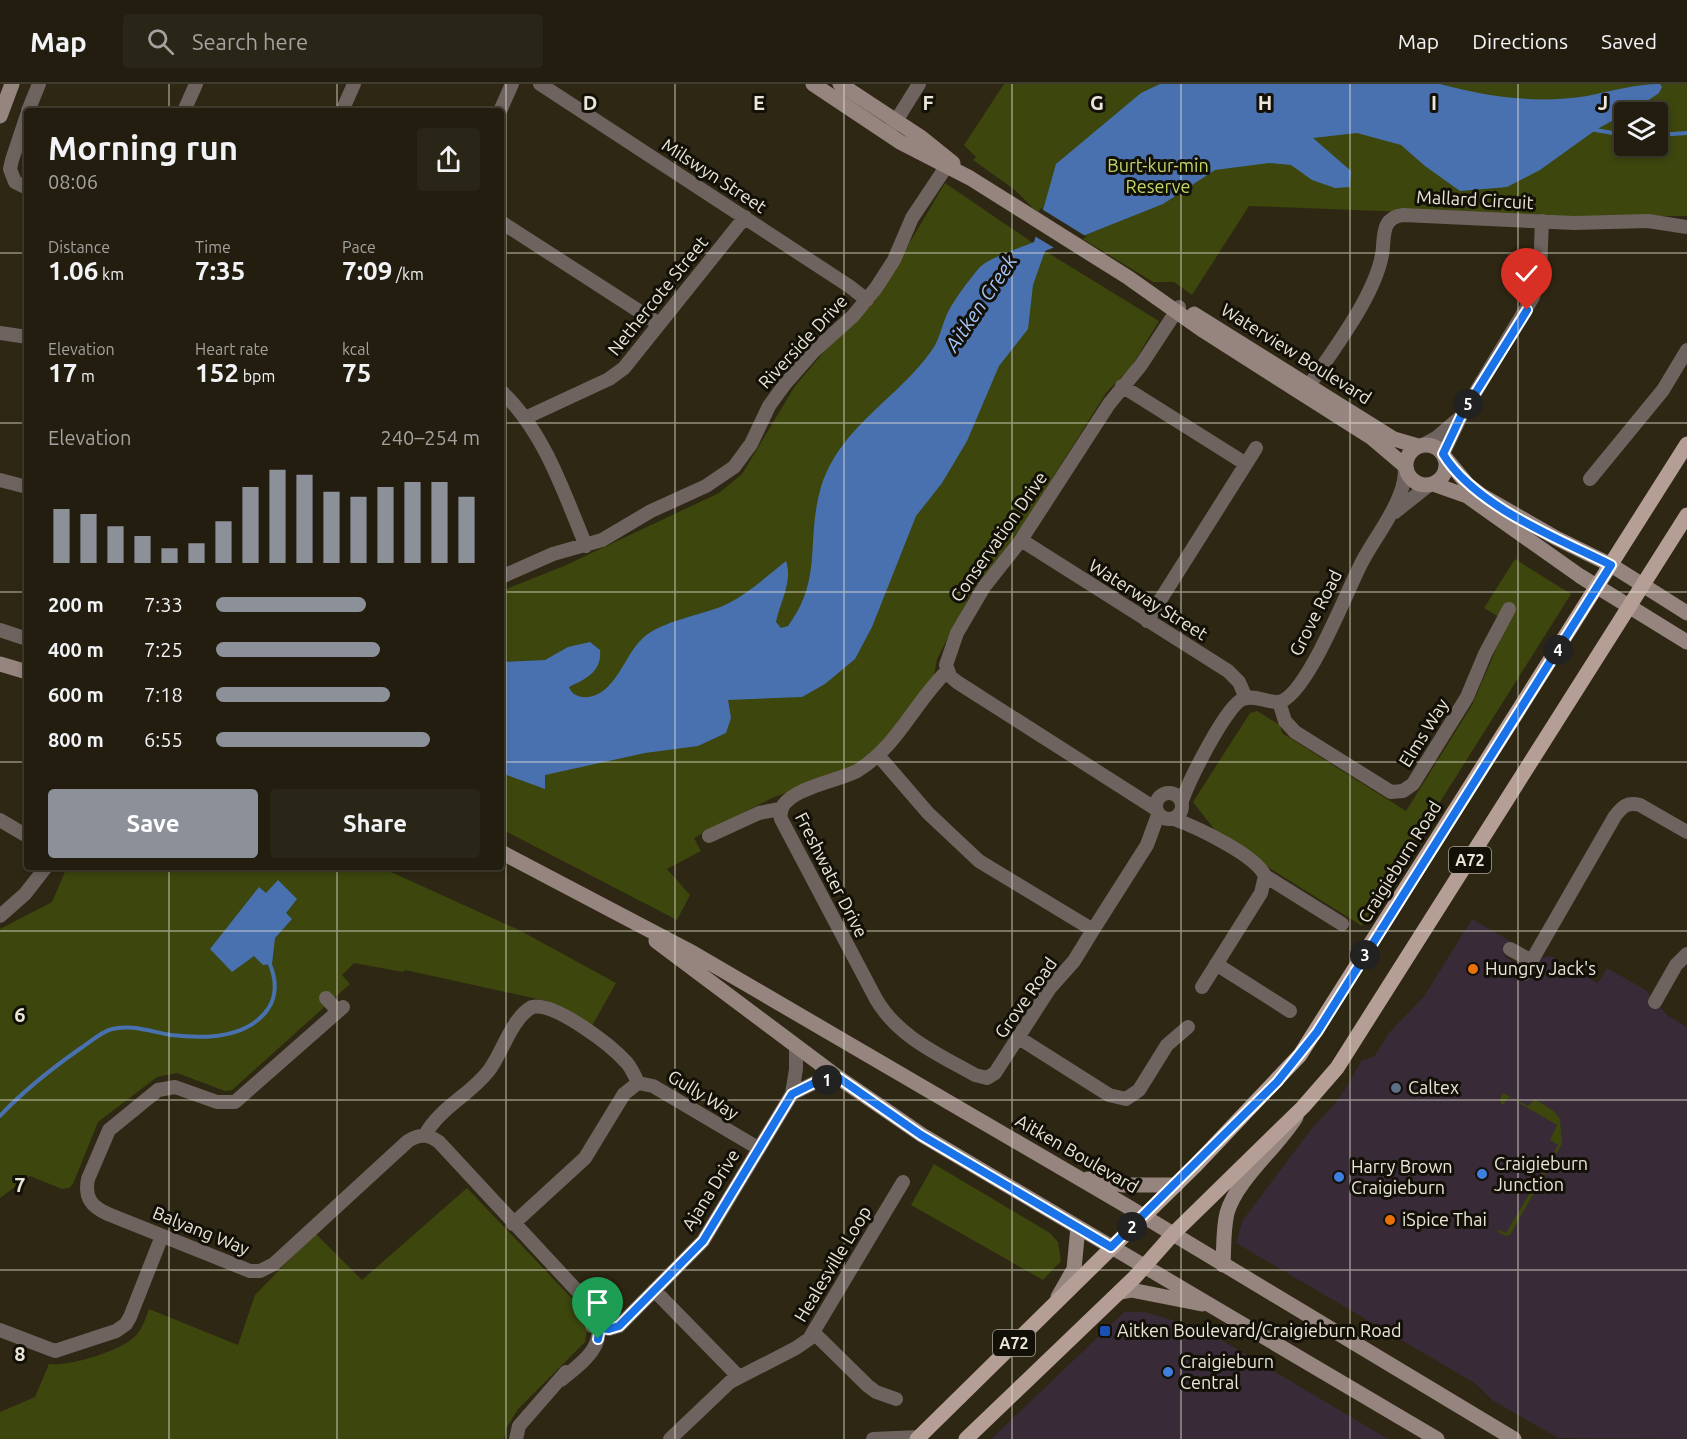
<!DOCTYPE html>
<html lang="en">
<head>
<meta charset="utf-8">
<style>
  body { margin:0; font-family:Ubuntu,sans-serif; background:#2a2617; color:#f1f3f6; height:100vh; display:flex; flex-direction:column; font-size:22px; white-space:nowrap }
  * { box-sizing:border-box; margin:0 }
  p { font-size:20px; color:#a2a29e }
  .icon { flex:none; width:33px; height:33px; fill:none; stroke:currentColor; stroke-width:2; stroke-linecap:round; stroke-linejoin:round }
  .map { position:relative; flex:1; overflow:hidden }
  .side { position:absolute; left:24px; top:24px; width:480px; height:762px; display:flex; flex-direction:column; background:#221d0e; border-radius:6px; box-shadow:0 3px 9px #0003,0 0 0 2px #3f3b2e }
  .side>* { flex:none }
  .tools { position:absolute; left:1614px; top:18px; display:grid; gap:12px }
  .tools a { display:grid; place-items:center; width:54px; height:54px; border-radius:6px; background:#221d0e; box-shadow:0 3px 9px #0003,0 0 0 2px #3f3b2e; font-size:30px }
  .pin { position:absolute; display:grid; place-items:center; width:51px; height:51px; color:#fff; margin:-62px -26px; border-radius:50% 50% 50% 0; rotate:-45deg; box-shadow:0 0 6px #0007 }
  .pin .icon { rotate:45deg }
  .km { position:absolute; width:30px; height:30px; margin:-15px; border-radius:50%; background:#222; color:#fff; font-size:16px; line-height:30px; text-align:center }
  .round { display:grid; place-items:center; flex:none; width:63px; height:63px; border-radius:6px; background:#2a2617 }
  .headline { display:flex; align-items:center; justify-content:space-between; height:102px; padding:0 24px }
  h1 { font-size:33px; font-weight:700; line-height:45px }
  .figures { display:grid; grid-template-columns:repeat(3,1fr); gap:9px; height:102px; padding:6px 24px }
  .figures div { display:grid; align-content:center }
  .figures b { font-size:26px; font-weight:700 }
  .figures small { font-size:16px; font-weight:400 }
  .figures p { font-size:16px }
  .chart { height:168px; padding:12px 24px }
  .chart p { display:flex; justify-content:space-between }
  .chart svg { width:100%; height:108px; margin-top:6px; stroke:#8c9099; stroke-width:6 }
  .primary-button { display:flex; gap:12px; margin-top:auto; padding:12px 24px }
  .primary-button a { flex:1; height:69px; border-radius:6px; background:#8c9099; color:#fff; font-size:24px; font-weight:700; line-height:69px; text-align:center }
  .primary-button a+a { background:#2a2617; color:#f1f3f6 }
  ul { padding:0 24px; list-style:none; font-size:20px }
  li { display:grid; grid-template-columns:96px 72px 1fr; align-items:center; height:45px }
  li i { height:15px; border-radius:8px; background:#8c9099 }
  header { display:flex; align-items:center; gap:36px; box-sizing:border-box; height:84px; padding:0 30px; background:#221d0e; border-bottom:2px solid #3f3b2e }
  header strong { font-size:28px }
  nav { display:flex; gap:33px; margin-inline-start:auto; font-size:21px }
  .search { width:420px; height:54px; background:#2a2617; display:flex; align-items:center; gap:15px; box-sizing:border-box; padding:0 21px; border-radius:6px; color:#a2a29e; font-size:22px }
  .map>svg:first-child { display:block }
</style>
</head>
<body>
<header>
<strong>Map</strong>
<div class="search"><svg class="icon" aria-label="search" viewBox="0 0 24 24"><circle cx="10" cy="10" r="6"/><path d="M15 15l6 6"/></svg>Search here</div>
<nav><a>Map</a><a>Directions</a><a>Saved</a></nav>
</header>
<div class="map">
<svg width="1687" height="1355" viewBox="0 0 1687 1355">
  <rect width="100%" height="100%" fill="#2e2713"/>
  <!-- commercial -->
  <path fill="#382a36" d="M1472,835L1510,857L1504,867L1505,873L1514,878L1551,872L1598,899L1607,884L1646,906L1667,931L1687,943V1355L1558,1354L1492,1316L1476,1300L1236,1159L1243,1136L1312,1044L1339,1015L1362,976L1374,973L1389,949L1425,911Z
    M1124,1228H1145L1203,1245L1388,1355H991Z"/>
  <!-- green -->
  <path fill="#3c460d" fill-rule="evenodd" d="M1004,0H1687V132L1542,133L1249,122L1192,211L1174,198H1153L1034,125L1015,106L973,76L976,73L964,61ZM1624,28H1658V62H1624Z
    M945,99L1045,167L1159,237L1131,283L1106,309L1023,441L972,508L937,575L934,592L878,665L847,686L772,714L694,754L701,767L667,785L690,811L677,836L501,745V507L564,482L719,409L742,390L795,302L828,263L875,217Z
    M1515,475L1571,510L1362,842L1221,754L1193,718L1250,629L1257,627L1280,641L1282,649L1406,727L1472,621L1503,549L1499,533L1484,524Z
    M67,783H380L521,847L616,899L592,942L547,917L405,886L403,888L354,879L342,891L350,900L232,1006L225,1007L177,989L157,993L98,1038L73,1100L69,1104L62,1105L30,1092L0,1114V845L52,818Z
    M1503,1009L1528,1022L1535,1015L1555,1028L1560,1035L1562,1060L1510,1151L1505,1152L1498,1148L1497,1145L1506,1149L1558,1061L1550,1056L1557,1041L1509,1013L1503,1021L1501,1020L1500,1015Z
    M934,1080L1050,1149L1058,1158L1061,1177L1043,1196L911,1121Z
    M467,1104L583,1226L588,1241L585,1258L518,1325L507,1343L504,1355H0V1328L35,1313L49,1280C68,1283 119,1267 133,1254C142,1247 145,1235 149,1225L238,1261L255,1211L315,1149L362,1196Z"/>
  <!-- water -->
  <path fill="#4971b0" d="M1160,0H1440C1488,13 1538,20 1587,12C1612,7 1635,0 1660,0L1662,3L1659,9L1640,22L1597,45L1540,86L1507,103L1460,107L1425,82L1401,61L1357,49L1313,54L1351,87L1350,103L1335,104L1312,96L1291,81L1269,79L1215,86L1163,120L1045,167L1033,201L1028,245L999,282L967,357L942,399L916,432L872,543L855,575L825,600L802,613L728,616L731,634L726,649L698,662L645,669L545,691V705L501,689V578L545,576L568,563L590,558L600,566C602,588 586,595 569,603C571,609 576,612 582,613C614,616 624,571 642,555C661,536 702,532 727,520C749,509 767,492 786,477C793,498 780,518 776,538L781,544L788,542C823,495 806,458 820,407C837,344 897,316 932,266C940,255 942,240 948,228C956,213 969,196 980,183C989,174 1020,164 1034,158L1056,80L1141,9Z
    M278,796L297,815L286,829L292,835L275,854L272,880L263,881L254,872L232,888L210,865L259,803L266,809Z"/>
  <!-- pier -->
  <path fill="#2e2713" d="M1040,124L1087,153L1056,165L1033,151Z"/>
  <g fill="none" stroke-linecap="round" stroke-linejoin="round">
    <!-- stream -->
    <path stroke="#4971b0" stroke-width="4" d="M1590,45L1624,51
      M1658,51L1687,49
      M0,1032C25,1005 51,985 81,964C90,958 101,948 112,945C131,940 152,948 171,951C204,955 247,955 268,925C278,910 276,894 269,878"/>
    <!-- street -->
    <path stroke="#6e635f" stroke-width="14" d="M540,0L849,202L867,216
      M28,27L39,0
      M184,27L196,0
      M342,27L354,0
      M500,27L512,0
      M27,31L12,76L10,85L15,98L27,104
      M891,45L919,0
      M501,138L659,240
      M0,249L27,253
      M1122,302L1246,380L1147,537
      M501,307C544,347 564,409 586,462
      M1304,309C1329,271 1381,206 1383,162C1384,146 1385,133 1403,131L1574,139L1648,137L1687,143
      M525,334L609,295L624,284L745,133
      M1423,361L1436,354L1457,336
      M1443,370L1461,332L1533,213L1540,187L1542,137
      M1246,380L1256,364
      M1590,395L1663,306L1687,266
      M0,396L27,403
      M1395,428L1429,401
      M1021,456L1228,587L1239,598L1246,614
      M501,493L553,470L602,456L651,427L706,402L734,383L751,360L769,322L785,300L814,267L853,232L876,204L894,176L912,134L950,77
      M0,546L27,555
      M947,587C914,619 898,662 857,687C837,698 774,706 781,735L876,915C898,953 938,970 975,991L987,994L995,989L1050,904L1074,877L1093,846L1147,761L1158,731
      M1279,618L1285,637L1295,648L1391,708L1403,707L1413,700L1467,613L1485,570L1509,525
      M878,671L928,729L979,777L1093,846
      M1156 722a13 13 0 1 1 26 0a13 13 0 1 1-26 0Z
      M1182,717C1188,699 1226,621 1243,615C1255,610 1267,619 1279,618C1307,612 1347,506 1362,478C1374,455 1391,435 1400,410C1404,401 1405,393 1405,383
      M1156,725L957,598L950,592L946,581L957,549L984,503L1021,456L1109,320L1141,281L1179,223
      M1174,735C1196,743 1256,771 1265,792L1261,809L1202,903
      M0,736L27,752
      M709,752L759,729L780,725
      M1265,792L1342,840
      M0,832L25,810L46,783
      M1510,865L1532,877
      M1216,880L1290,927
      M1524,890L1615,732C1623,722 1627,718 1640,721L1687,748
      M326,914L338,927
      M1655,918L1676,881L1687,870
      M343,923L235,1018H217L175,1003L158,1006L109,1046L88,1095C84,1114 92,1123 108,1130L250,1187H260L274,1180L408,1057C420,1050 428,1050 439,1058L594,1225C609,1261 586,1275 561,1296
      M1019,954L1109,1011L1126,1015L1139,1006L1167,961L1188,943
      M792,1010L816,998L839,994
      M425,1051C440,1023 472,1010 490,985C503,967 512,934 532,923C555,918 611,961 627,979C632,985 635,992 638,999
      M513,1140L585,1074L624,1010L638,999L653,1002L758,1064
      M654,1206L739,1293
      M592,1242L609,1245L619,1242L703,1157L792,1010L796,985V963
      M0,1246L55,1267L116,1247L126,1240L130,1233L162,1152
      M814,1249L868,1302L876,1308L896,1315
      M516,1355L519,1342L566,1288
      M670,1355L730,1298L796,1264L809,1255L903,1098
      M873,1355L919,1353"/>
    <!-- secondary -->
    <path stroke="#96847e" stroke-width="15" d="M813,0L900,58L970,94L1129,194L1204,247L1372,354L1405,382
      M840,0L922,54L953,79
      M0,32L12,0
      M1194,230L1394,355L1418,362
      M1406 381a20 20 0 1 1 40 0a20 20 0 1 1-40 0Z
      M1444,372L1468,401L1481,411L1556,454L1611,481L1687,529
      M1433,400L1467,412L1580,492L1687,558
      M0,580L27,588
      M501,768L693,869L1125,1121L1514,1355
      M656,857L839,994L922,1051L1437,1355
      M1088,1095L1124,1101H1176
      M1223,1181C1224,1163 1223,1146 1227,1129C1237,1095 1277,1064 1296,1033
      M1120,1208L1131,1206L1202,1220
      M1058,1213L1074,1185L1078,1143"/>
    <!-- primary -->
    <path stroke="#b59e95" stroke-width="15" d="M917,1355L1194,1083L1300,971L1687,360
      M966,1355L1135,1193L1173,1150L1303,1023L1337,984L1687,431"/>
  </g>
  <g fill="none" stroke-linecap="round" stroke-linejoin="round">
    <!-- route casing -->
    <g stroke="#fff" stroke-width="12">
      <path id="route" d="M598,1255L600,1244L609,1245L619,1242L703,1157L792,1010L816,998L839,994L921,1051L1111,1163L1277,998L1317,948L1611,481C1557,454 1475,422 1443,370L1461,332L1527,226"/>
    </g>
    <!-- route -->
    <use href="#route" stroke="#1a73e8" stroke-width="8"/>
  </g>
  <!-- grid -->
  <path fill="none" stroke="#eae6d9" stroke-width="1.5" stroke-opacity="0.55" d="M169,0V27M337,0V27M506,0V1355M675,0V1355M844,0V1355M1012,0V1355M1181,0V1355M1350,0V1355M1518,0V1355M0,169H27M501,169H1687M0,339H27M501,339H1687M0,508H27M501,508H1687M0,678H27M501,678H1687M169,783V1355M337,783V1355M0,847H1687M0,1016H1687M0,1186H1687"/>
  <!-- markers -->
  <g fill="#e8710a" stroke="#131008" stroke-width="2">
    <circle cx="1473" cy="885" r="6"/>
    <circle cx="1390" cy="1136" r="6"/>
  </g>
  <circle fill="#5c6f8a" stroke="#131008" stroke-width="2" cx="1396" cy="1004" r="6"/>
  <g fill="#3f7fe0" stroke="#131008" stroke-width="2">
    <circle cx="1482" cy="1090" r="6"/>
    <circle cx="1339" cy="1093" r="6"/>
    <circle cx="1168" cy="1288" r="6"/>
  </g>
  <rect fill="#1a4fb4" stroke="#131008" stroke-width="2" x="1099" y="1241" width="12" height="12" rx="3"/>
  <g text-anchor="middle" stroke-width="6" stroke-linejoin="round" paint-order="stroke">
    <!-- shield labels -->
    <g fill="#131008" stroke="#aaa69a" stroke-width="1.5">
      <rect x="1449" y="763" width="42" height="26" rx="4.5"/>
      <rect x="993" y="1246" width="42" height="26" rx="4.5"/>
    </g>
    <g font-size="16" font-weight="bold" fill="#eae6d9">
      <text x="1470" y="782">A72</text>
      <text x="1014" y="1265">A72</text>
    </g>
    <!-- park labels -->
    <g font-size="18" fill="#c1d668" stroke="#131008">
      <text x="1158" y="88">Burt-kur-min<tspan x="1158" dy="21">Reserve</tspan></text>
    </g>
    <!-- street labels -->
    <g font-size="18" fill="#eae6d9" stroke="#131008">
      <text transform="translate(714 92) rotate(33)" y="6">Milswyn Street</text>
      <text transform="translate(1475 116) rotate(3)" y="6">Mallard Circuit</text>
      <text transform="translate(658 212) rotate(-51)" y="6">Nethercote Street</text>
      <text transform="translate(803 258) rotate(-47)" y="6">Riverside Drive</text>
      <text transform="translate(1296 270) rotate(32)" y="6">Waterview Boulevard</text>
      <text transform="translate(999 453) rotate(-55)" y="6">Conservation Drive</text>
      <text transform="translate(1148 516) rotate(32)" y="6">Waterway Street</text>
      <text transform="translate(1316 529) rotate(-63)" y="6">Grove Road</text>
      <text transform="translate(1424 649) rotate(-58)" y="6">Elms Way</text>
      <text transform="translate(1400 778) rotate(-58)" y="6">Craigieburn Road</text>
      <text transform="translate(831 791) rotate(63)" y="6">Freshwater Drive</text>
      <text transform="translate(1026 914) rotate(-55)" y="6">Grove Road</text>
      <text transform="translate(703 1011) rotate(31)" y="6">Gully Way</text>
      <text transform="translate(1077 1070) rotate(30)" y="6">Aitken Boulevard</text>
      <text transform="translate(711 1106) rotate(-58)" y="6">Ajana Drive</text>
      <text transform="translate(201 1147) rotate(22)" y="6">Balyang Way</text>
      <text transform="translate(833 1180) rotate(-59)" y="6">Healesville Loop</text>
    </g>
    <!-- poi labels -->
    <g font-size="18" fill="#eae6d9" stroke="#131008" text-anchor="start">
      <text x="1485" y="891">Hungry Jack's</text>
      <text x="1408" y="1010">Caltex</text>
      <text x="1494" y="1086">Craigieburn<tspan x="1494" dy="21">Junction</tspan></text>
      <text x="1351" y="1089">Harry Brown<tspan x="1351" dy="21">Craigieburn</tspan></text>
      <text x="1402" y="1142">iSpice Thai</text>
      <text x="1117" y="1253">Aitken Boulevard/Craigieburn Road</text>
      <text x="1180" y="1284">Craigieburn<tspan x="1180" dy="21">Central</tspan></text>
    </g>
    <!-- water labels -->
    <g font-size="20" font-style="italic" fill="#a5c7fb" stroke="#131008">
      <text transform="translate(981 219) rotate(-56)" y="7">Aitken Creek</text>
    </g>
  </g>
  <g font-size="20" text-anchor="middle" font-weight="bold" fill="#eae6d9" stroke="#131008" stroke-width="6" stroke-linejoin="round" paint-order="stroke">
    <text x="590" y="26">D</text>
    <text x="759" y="26">E</text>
    <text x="928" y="26">F</text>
    <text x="1097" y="26">G</text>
    <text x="1265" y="26">H</text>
    <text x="1434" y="26">I</text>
    <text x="1603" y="26">J</text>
    <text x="20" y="938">6</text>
    <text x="20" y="1108">7</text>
    <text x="20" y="1277">8</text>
  </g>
</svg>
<div class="tools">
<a><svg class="icon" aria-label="layers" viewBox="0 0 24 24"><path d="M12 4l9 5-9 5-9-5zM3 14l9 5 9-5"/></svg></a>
</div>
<div class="pin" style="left:598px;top:1255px;background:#1e9e55"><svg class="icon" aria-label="arrive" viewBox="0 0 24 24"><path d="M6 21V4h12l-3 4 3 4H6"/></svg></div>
<div class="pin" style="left:1527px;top:226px;background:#d93025"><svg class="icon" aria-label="check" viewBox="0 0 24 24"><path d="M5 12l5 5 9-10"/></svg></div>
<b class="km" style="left:827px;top:996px">1</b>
<b class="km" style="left:1132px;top:1143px">2</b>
<b class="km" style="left:1365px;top:871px">3</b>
<b class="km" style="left:1558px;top:566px">4</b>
<b class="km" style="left:1468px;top:320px">5</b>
<section class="side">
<div class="headline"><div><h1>Morning run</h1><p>08:06</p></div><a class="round"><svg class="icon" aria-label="share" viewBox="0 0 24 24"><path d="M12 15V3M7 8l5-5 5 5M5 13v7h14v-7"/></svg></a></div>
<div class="figures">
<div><p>Distance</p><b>1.06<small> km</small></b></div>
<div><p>Time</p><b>7:35</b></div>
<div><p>Pace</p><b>7:09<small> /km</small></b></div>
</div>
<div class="figures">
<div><p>Elevation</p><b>17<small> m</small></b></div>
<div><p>Heart rate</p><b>152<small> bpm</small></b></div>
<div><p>kcal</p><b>75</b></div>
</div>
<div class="chart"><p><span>Elevation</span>240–254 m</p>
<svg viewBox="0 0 160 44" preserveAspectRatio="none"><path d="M5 44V22M15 44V24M25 44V29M35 44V33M45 44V38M55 44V36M65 44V27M75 44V13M85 44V6M95 44V8M105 44V15M115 44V17M125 44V13M135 44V11M145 44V11M155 44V17"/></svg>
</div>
<ul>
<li><b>200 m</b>7:33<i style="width:57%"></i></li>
<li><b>400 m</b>7:25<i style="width:62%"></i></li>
<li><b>600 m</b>7:18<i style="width:66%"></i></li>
<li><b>800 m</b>6:55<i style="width:81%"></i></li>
</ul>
<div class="primary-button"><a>Save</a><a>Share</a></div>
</section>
</div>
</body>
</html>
